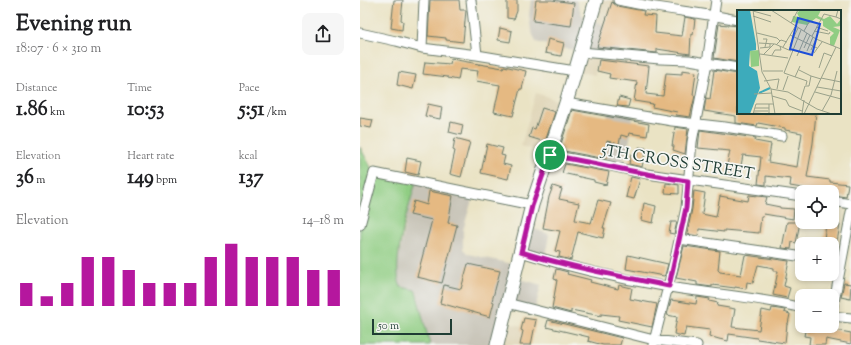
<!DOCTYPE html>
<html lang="en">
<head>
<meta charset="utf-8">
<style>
  body { margin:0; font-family:"Sorts Mill Goudy",serif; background:#f6f6f6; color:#202124; height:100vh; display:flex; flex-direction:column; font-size:15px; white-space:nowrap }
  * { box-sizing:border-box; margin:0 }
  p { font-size:13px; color:#757577 }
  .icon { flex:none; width:22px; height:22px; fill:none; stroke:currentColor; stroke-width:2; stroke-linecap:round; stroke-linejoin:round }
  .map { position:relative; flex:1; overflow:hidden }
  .sheet { display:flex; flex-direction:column; background:#fff; width:360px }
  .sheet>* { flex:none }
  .controls { position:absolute; left:435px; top:185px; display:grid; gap:8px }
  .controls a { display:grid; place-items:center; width:44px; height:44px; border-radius:8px; background:#fff; box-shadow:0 2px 6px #0003; font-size:20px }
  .scale { position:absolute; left:12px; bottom:10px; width:80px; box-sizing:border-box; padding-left:4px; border:2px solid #1f3d34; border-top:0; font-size:11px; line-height:14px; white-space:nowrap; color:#1f3d34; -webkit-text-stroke:3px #f6f6f2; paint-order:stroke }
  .pin { position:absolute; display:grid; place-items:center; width:34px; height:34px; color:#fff; margin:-17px; border:2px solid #fff; border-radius:50%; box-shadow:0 1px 4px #0007 }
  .round { display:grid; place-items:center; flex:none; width:42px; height:42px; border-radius:8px; background:#f6f6f6 }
  .summary { display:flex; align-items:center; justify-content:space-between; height:68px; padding:0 16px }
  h1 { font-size:22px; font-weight:800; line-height:30px }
  .figures { display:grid; grid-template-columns:repeat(3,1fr); gap:6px; height:68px; padding:4px 16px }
  .figures div { display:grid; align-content:center }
  .figures b { font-size:20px; font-weight:800 }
  .figures small { font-size:11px; font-weight:400 }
  .figures p { font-size:11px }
  .chart { height:112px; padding:8px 16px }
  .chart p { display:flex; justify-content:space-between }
  .chart svg { width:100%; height:72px; margin-top:4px; stroke:#b5179e; stroke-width:6 }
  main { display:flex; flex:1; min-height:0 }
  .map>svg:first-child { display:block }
</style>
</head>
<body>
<main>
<section class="sheet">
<div class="summary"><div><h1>Evening run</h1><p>18:07 · 6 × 310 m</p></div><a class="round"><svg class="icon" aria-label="share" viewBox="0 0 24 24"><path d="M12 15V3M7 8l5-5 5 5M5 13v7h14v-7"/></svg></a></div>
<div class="figures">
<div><p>Distance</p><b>1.86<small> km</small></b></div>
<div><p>Time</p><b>10:53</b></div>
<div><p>Pace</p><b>5:51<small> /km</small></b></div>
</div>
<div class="figures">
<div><p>Elevation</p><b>36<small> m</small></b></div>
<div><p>Heart rate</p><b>149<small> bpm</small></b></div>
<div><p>kcal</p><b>137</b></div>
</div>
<div class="chart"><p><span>Elevation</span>14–18 m</p>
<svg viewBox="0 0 160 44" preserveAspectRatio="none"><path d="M5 44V30M15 44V38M25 44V30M35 44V14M45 44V14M55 44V22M65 44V30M75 44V30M85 44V30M95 44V14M105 44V6M115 44V14M125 44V14M135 44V14M145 44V22M155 44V22"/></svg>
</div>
</section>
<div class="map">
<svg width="491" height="345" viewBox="0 0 491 345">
  <rect width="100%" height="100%" fill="#f6f6f2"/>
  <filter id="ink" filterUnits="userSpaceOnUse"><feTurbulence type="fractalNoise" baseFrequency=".025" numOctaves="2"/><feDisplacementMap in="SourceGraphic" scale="8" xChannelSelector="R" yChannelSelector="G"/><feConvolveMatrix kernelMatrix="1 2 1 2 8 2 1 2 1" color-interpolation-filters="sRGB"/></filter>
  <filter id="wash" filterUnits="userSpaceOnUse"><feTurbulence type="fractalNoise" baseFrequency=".012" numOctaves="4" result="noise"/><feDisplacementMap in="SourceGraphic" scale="16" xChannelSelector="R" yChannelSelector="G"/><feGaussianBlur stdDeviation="0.9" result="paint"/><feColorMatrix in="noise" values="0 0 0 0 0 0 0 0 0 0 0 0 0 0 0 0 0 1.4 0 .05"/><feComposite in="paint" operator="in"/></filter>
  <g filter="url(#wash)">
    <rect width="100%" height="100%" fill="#eae3c4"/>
    <!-- built -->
    <path fill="#dfd4b5" d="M236,0H258L268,2L259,32L231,19Z
      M221,52L239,53L235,75L215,71Z
      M176,93L206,103L190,155L161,146Z
      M142,323L151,324L162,326L163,332L161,345H137Z"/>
    <!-- industrial -->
    <path fill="#c8c4b8" d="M171,0H216L222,15L259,32L261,43L258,55L199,48L176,42L171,30L169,15Z
      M248,110L273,114L272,129L269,143L260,169L246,165Z
      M56,182L114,193L103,230V249L108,254L157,265L154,277L181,285L175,309L147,303L137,345H70L57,292L55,290L41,287L39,283L37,269L39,255L49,205Z
      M171,228L189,234L185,260L161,252Z"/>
    <!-- green -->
    <path fill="#90cd83" stroke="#58855c" d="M0,147L14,173L56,182C49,205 30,266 41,287L55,290L56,292L70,345H0Z"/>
    <g id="blocks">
      <!-- building -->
      <path fill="#e5b982" d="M34,0H43L41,20L43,21L42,30L31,28Z
        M70,0H99L100,10H106L103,42L86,40V38L68,36Z
        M147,0H157V11L154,19L147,18Z
        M176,0H192L214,3L211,26L173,21Z
        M252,2L257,6L284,11L283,15L296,16L295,33L322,36L325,17L335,19L333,35L331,34L330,54L297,49V53L237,47Z
        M359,24L378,26V62L354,58Z
        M140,28L152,31L150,42L138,40Z
        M188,39L204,43L201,56L185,53Z
        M91,59L119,64V65V64L143,68L144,66L166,71L162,89H160L153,116L134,112L140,85L116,81L118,71L100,69L98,80L88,78V77L63,74L65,62L90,64Z
        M239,60L289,66L286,94L303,96L306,73L322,74V70L336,72L333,95L335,96L330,117L316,115L317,112L292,107L293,104L274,101L277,82L249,78L250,74L237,71Z
        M354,70L378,74V113H456L453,143L447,177L470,180V182L488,184L486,197L472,195V192H448V189L430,186L431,179L406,176V185L398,184L401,157L383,155L380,171L378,170L377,178L365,175L370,151L338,148L340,130L396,138L395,141L411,144L408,162L437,167L442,133L425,130V128L398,123L397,126L376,123V116L344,111L346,98L350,99Z
        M39,72L56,75L53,89L37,85Z
        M259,97L270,100L268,107L257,106Z
        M68,104L82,107L80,119L65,116Z
        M182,108L195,112L185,142L169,137L172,128L175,129Z
        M212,110L289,124L287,136L269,133L268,137L261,135L259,144L247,141L246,159L199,150Z
        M0,118L13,120L11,128L0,126Z
        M91,122L103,125L101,135L89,132Z
        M315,127L328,129L325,154L313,150L314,146H312Z
        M95,138L110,142L101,177L90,174L95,151L93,150Z
        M127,144L143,148L141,155L145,156L143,164L151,166L148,179L121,173Z
        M279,147L286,148L282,167L269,164L271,154L277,156Z
        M47,158L61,161L58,175L45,172Z
        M205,164L249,172L246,185L234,182V180L202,173Z
        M271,177L280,179L274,199L266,197Z
        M306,183L319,185V194L305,193Z
        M193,186L202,189L199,199L219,203L215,220L231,223L238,200L251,203L243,228H245L243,238L218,232L211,260L199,257L200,252L195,251L200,231L183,228L189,197Z
        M69,191L93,196L88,223L97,225L82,283L57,277L72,220L50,215L54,201L67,205Z
        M334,191L345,193L342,214L356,217L360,196L388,201L389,195L407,197L405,204L420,207V208L434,209L433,219L404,214L403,217H401L399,233L364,230V232L339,229L338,236L327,234L332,209Z
        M284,203L296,206L293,223L281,220Z
        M311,222H317L314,234L309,233Z
        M427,222H440L436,243L432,242L431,249L422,248Z
        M466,223L480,225L477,242L464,240Z
        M324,246L360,251L358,270L360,272L381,275L385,255L429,261L424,286L430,288L427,298L413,295L418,271H414V268L398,265L393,283L387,282L386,289L375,287V288L352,285V287L337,285V282L316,278Z
        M268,255L308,264L305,275L304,276L266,269Z
        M108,264L140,271L132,301L134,302L130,317L80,303L84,285L101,289Z
        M196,269L208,272L207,274L231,280L230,282L258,289L259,285L272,288L270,299L297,304L292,327L258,320L259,316L241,314V316L211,310V313L192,308L197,280L194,279Z
        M484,283L491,284L490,299L481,297Z
        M337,297L350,299L349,301L358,303L357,306L375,309L372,327L399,330L402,310L411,312L412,308L425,310L424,312L430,314L428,324H427L425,343L397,339V338L369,334L368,341L359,339L349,336L350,330L326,327L324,336L314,334L317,317L307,315L311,300L336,304Z
        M164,318L176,320L171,345H160L163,331L161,330Z
        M188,320L262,338L260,345H243L228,341L229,337L186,327Z
        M475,330L491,333V344L466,339L465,345H449L450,337L444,336L445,331Z"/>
    </g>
  </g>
  <g filter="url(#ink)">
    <use href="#blocks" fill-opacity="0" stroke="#676" stroke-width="1"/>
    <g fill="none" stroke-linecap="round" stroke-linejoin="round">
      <!-- street casing -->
      <g stroke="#676" stroke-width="11">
        <path id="street" d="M111,0L117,55
          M258,0C297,9 338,12 378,20
          M0,33L36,41L62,48L117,55L215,71
          M62,48L64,0
          M221,52L300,59L329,60L378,68
          M206,103L312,121L365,127L422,136
          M190,155L246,165L287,174L442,196
          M472,201L491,204
          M0,225L14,173L172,205
          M319,239L437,256
          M161,252C208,267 260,279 309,287C353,294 399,297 442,308
          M147,303L294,340L337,345
          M472,313L491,212
          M472,316L491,318
          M293,345L315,259L326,208L332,142L347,63L356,0"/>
      </g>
      <!-- secondary casing -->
      <g stroke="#676" stroke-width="15">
        <path id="secondary" d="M137,345L172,205L206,103L236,0"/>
      </g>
      <!-- street -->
      <use href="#street" stroke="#fff" stroke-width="9"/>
      <!-- secondary -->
      <use href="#secondary" stroke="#fff" stroke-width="13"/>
    </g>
  </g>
  <g fill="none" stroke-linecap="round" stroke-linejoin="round" filter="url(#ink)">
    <!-- route casing -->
    <g stroke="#fff" stroke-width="8">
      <path id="route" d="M190,155C236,163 281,174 328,181L326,208L309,286C259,276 209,267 161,252L172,206Z"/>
    </g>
    <!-- route -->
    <use href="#route" stroke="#b5179e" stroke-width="5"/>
  </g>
  <g text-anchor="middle" stroke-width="3.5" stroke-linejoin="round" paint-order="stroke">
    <!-- street labels -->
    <g font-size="16" fill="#1f3d34" stroke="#f6f6f2">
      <text transform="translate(318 161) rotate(9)" y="6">5TH CROSS STREET</text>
    </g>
  </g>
  <!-- overview -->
  <g transform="translate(377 10)">
    <rect width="104" height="104" fill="#eae3c4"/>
    <path d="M63,0H84L81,6L87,9L93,6L100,14L104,9V16L96,17L103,20L97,36L93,35V27L97,23L86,16V11L79,8L70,15L55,12L56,6L62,7L60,3ZM22,40V56L14,57L13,41Z" fill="#90cd83"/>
    <path d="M0,0H13L19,34V40L13,41L12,56L20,61L23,78L13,104H0Z" fill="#3dabbb"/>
    <path fill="none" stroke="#3dabbb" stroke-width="2" d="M22,83L33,78"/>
    <path fill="none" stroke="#99a18a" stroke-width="1" d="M16,0L25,62L34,79L38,104M34,0L79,29L104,39M101,0L99,7L104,9M16,1L34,6M16,6L34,12M64,8L72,12L67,21M54,13L61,0M79,17L91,21M64,20L47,63L70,71L69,75M77,21L92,24L93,22M20,23L40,28L43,31M53,25L80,38M75,26L87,4L99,7M26,29H30L28,37M22,33L38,34L54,41M39,35L44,30L50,32M53,35L61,18M46,37L58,17M23,38L33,37V34M67,38L73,25M74,40L79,29M70,41L76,27M77,43L85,32M23,44L51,48M27,44L37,34M35,45L38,40H44L43,36M60,46L70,23M82,58L87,43L95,46M62,60L74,66M26,61H46M58,67L63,56M84,68L104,72M27,71L42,69L40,79M68,76H72L74,66L84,69M80,77L104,81M34,79L51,82L80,99L95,104M46,80L51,66M78,82L104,89M17,84L35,83M35,86L49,90L52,96L65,101M64,89L68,76M18,98H32M17,101H31M85,101L94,85L100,61M17,103L32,104V94M16,104L19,94H36M65,104L67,90M67,104L99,37"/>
    <path fill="#1d4ed8" fill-opacity="0.15" stroke="#1d4ed8" stroke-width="2" d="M61,8L83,14L75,45L53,39Z"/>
    <rect width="104" height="104" fill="none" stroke="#1f3d34" stroke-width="2"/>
  </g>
</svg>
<div class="controls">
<a><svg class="icon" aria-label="locate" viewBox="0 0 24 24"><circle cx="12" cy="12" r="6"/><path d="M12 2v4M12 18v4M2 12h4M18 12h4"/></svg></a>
<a>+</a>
<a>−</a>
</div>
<div class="scale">50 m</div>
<div class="pin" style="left:190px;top:155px;background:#1e9e55"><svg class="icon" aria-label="arrive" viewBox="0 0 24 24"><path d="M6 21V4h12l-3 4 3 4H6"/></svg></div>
</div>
</main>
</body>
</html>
